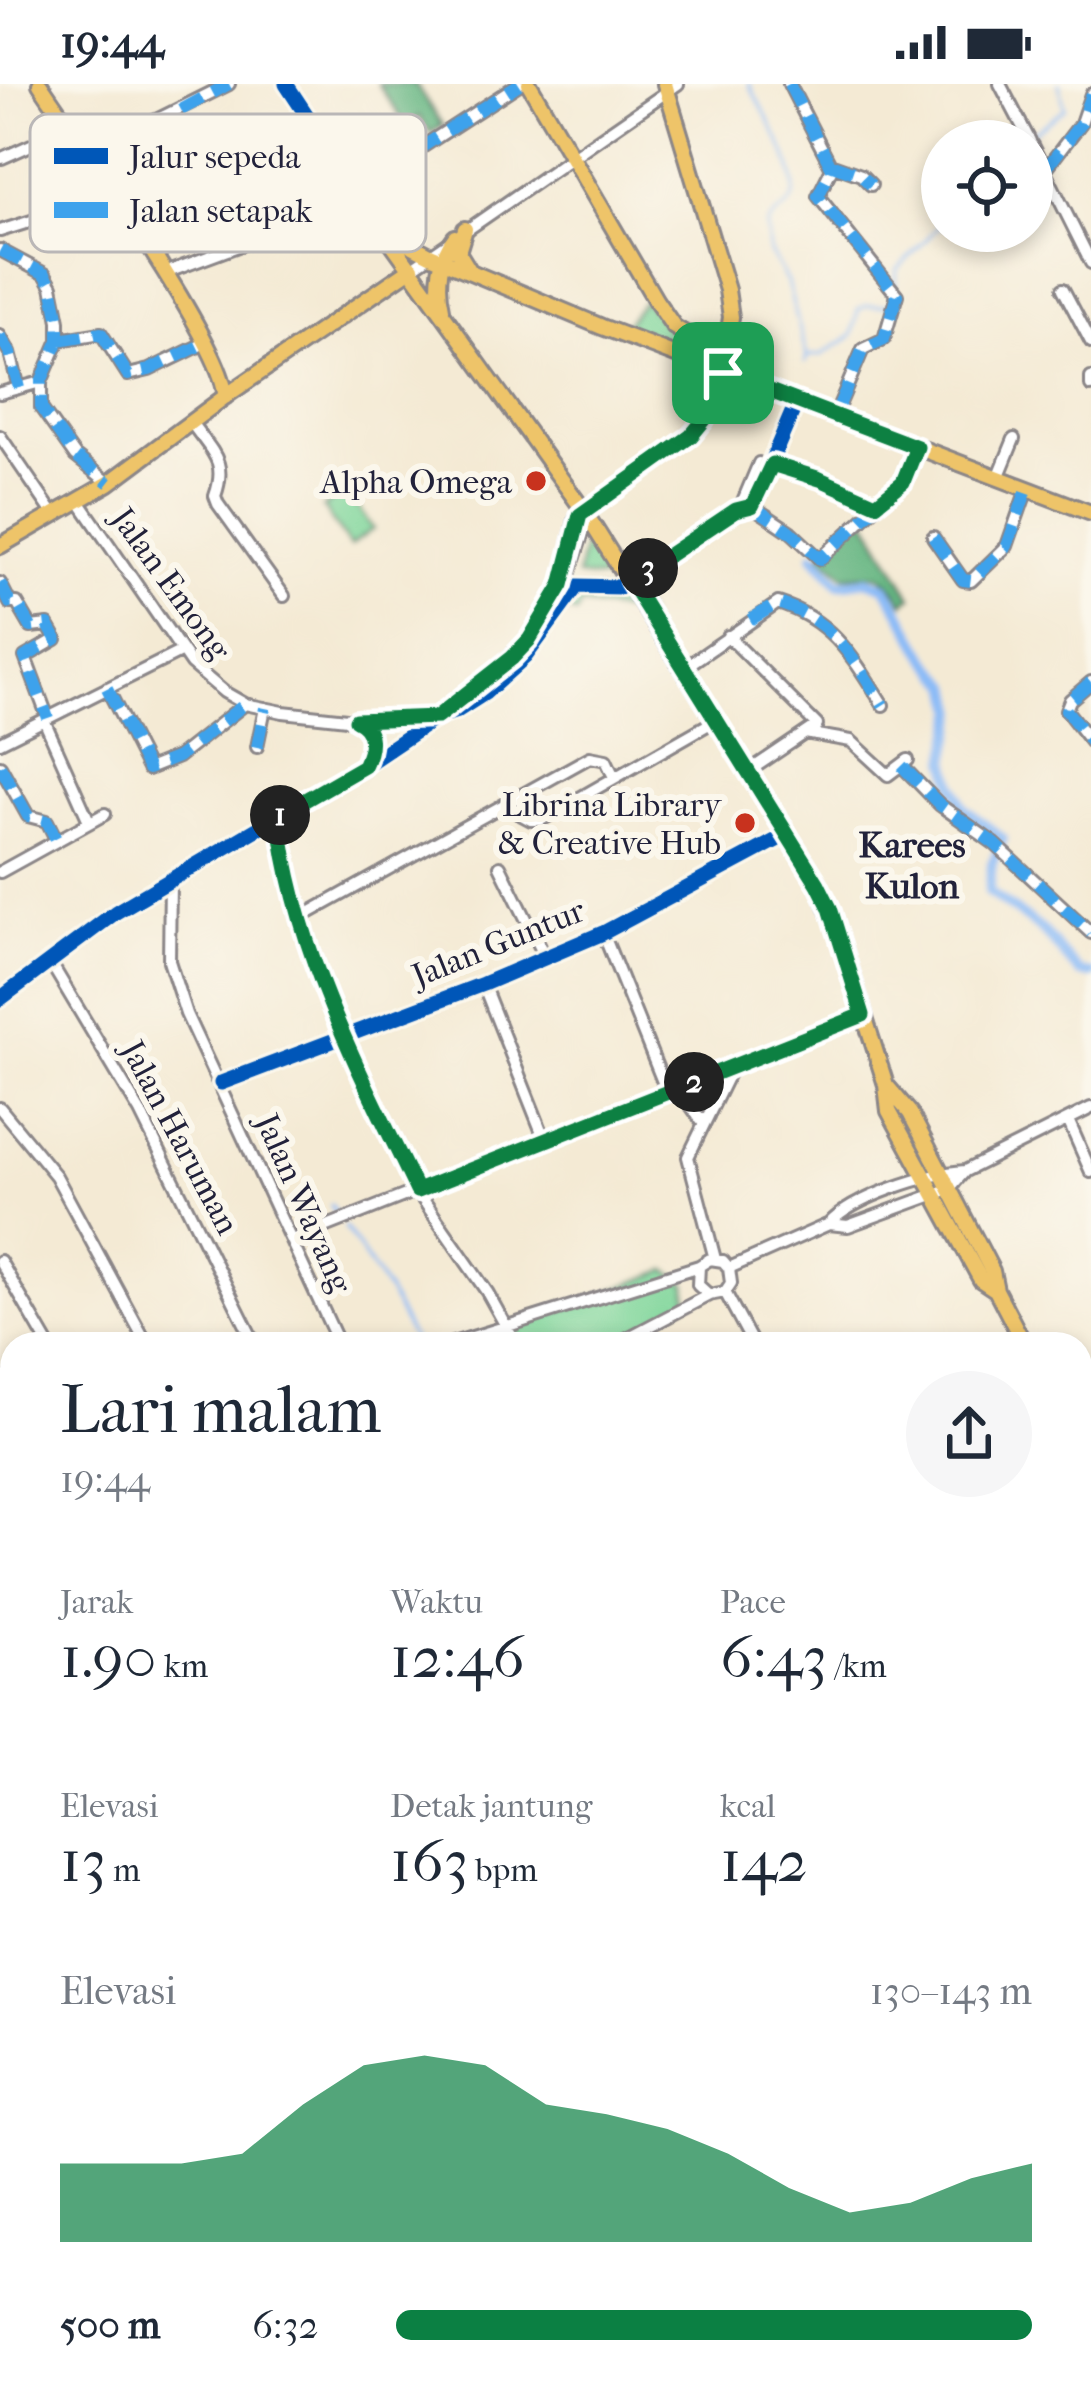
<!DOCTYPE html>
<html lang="id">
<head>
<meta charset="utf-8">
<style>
  body { margin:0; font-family:"IM FELL French Canon",serif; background:#f6f6f7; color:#1f2937; height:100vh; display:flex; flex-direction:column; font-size:45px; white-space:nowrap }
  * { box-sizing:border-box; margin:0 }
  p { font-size:39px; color:#747a83 }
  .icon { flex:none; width:66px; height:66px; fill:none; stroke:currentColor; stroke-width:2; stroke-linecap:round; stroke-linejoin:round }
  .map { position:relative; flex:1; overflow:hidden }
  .details { position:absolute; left:0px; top:1248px; width:1092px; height:1062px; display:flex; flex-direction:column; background:#fff; border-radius:36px 36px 0 0; box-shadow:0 6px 18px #0003 }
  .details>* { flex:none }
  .buttons { position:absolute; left:921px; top:36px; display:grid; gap:24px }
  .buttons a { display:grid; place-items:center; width:132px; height:132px; border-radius:50%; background:#fff; box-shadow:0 6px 18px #0003; font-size:60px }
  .pin { position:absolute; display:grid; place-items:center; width:102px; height:102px; color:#fff; margin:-51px; border-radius:24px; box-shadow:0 6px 18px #0006 }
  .km { position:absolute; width:60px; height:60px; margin:-30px; border-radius:50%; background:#222; color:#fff; font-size:33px; line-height:60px; text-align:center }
  .round { display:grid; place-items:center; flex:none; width:126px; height:126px; border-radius:63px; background:#f6f6f7 }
  .summary { display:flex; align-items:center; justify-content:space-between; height:204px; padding:0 60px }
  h1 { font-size:66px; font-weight:600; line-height:90px }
  .figures { display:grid; grid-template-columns:repeat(3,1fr); gap:18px; height:204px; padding:12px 60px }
  .figures div { display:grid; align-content:center }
  .figures b { font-size:60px; font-weight:600 }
  .figures small { font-size:33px; font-weight:400 }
  .figures p { font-size:33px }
  .chart { height:336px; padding:24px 60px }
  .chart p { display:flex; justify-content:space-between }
  .chart svg { width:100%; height:216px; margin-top:12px; fill:#0b8043; opacity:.7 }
  ul { padding:0 60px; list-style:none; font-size:39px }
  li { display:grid; grid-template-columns:192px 144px 1fr; align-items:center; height:90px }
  li i { height:30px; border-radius:15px; background:#0b8043 }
  .status { display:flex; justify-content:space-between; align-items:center; height:84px; padding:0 60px; background:#fff; direction:ltr }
  .status svg { height:33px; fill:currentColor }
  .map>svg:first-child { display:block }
</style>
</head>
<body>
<div class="status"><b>19:44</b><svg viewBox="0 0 49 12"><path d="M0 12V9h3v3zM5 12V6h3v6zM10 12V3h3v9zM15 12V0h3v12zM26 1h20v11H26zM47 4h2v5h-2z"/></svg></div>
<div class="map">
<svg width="1091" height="2310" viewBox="0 0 1091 2310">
  <rect width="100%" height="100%" fill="#fbf7ec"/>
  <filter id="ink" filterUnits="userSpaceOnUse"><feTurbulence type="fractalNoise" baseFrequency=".00833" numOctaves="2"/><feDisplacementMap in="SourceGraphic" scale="24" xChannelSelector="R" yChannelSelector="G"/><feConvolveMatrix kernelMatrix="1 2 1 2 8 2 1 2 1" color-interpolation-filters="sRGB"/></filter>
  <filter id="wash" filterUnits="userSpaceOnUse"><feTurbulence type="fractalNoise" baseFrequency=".004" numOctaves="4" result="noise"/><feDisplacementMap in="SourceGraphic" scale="48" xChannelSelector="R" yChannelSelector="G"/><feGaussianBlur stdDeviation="2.7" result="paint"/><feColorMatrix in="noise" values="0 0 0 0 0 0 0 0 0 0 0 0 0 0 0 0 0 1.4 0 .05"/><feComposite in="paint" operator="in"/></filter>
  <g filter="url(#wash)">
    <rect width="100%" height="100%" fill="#f4ead4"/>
    <!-- green -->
    <path fill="#7ed59a" stroke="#507c6a" stroke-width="3" d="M644,216L671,248L709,272L707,277L624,242Z
      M346,407L373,445L350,462L323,424Z
      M590,455L613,491L611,496L577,492L584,461Z
      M588,505L638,515L646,530L581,521L576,530L563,523L576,507Z
      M667,1186L687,1200L688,1219L609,1260H522L514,1243Z
      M1087,1765L1091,1772V1907L1080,1913V1769Z"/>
    <!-- forest -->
    <path fill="#66b682" stroke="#446c5e" stroke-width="3" d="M378,0H415L442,41L431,49L419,32L406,41Z
      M863,429L912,513L904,519C884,487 880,489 844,492L821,470Z"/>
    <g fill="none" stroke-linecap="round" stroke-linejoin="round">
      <!-- stream -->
      <path stroke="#8bbbf7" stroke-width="3" d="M749,0C760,23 804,89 793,115C788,126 773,130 767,142L769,167L787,198L807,272L805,279
        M1021,57L1065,24L1059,0
        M895,203L897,186L942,139
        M807,272L821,271L852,252L858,226L866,222L887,221
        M331,1121L336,1131
        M345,1143L388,1208L415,1260"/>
      <!-- canal -->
      <path stroke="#8bbbf7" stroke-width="10" d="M814,471L839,500L866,496L886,503L927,574L951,601L957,627L947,676L954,701L964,724L1003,755L992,779L989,808L1042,846L1080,889L1091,890"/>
    </g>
  </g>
  <g filter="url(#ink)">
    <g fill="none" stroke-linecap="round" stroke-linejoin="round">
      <!-- minor casing -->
      <g stroke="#8b8688" stroke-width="16">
        <path id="minor" d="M789,0L832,84L818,112L897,211L884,255L863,265L835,331
          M1000,0L1030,57
          M1032,61L1091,179
          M2,74L69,44
          M90,76L136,46L229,0
          M830,80L861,91L871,101
          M1045,86L1081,39L1091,10
          M356,106L519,0
          M0,147L114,111
          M0,166L45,190L52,202L59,237V256L41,298V324L75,372L109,399
          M412,184L678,0
          M165,189L265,152L348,94
          M1063,205L1091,258
          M0,252L10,269L19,304
          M59,256L101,249L128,291L149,286L205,259
          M1091,294V302
          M0,309L41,298
          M191,338C211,368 228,376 215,412L218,420L284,512
          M0,352L54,431
          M772,380L820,395L876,420
          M998,394L1014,355
          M79,417L191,580L224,608L245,620L283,628L356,636L437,633
          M752,422L791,448L820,475L903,398L917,363
          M740,424L759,379
          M584,427C641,389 705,360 723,288
          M933,453L963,496L971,497L1007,462L1027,405
          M0,499L10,519H17L31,543L48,541L56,555L25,573L48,634
          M728,552L817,641L749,687
          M684,584L778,519C833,536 854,575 883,621
          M1091,598L1070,616L1066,626L1091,658
          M107,604L148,685L178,673L245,620
          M445,629L529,555L568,494L588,433
          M44,636L89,737
          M359,637L371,656L365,679
          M805,649L851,657L888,691L908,676
          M0,658L182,567
          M257,663L265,624
          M0,682L28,732L47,737L56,755
          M902,682L940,721L995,760L1091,849
          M505,722L531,736H541L716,636
          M279,731L298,835L343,952L417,1107L487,1208L516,1260
          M500,782L545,873
          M0,788L105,730
          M170,796L169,877L186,930L339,1260
          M298,835L590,673L606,676L614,693
          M603,849L667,1008L686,1015L703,1039
          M49,876L140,1028L255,1260
          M483,900L545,1056
          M0,915L116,828L364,682L437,633L457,627L485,609L525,573L577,502L621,503L737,426L752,422L797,317
          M221,999L483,900L603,849L788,750
          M0,1024L56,1092L147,1260
          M1068,1036L1091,1088
          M829,1140L848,1142L949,1105L965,1087L1091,1024
          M292,1156L863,931
          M715,1175L688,1073L732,983
          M0,1177L48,1260
          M699,1182L698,1201L709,1211
          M729,1184L829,1140C853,1113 929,1089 965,1087
          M725,1208L753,1260
          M450,1260L699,1182L710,1175L723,1177L729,1184
          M616,1260L709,1211L725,1208L731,1199L729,1184
          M0,1293L12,1319
          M0,1414L12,1408
          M0,1469L12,1464
          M0,1567L12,1561
          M1080,1765L1091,1759
          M1080,1921L1091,1916
          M0,1924L12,1963
          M1080,1949L1091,1972
          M1080,2005L1091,1999
          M1080,2030L1091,2024
          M1080,2231L1091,2253
          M283,2298L289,2310
          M642,2298L647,2310
          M802,2298L809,2310
          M1026,2298L1032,2310
          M306,2310L331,2298
          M471,2310L495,2298
          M546,2310H553
          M941,2310L964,2298"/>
      </g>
      <!-- major casing -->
      <g stroke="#8b8688" stroke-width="20">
        <path id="major" d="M40,0C74,51 228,267 225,313
          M286,0L377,138L584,427L818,799L838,848L886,1001L889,1027L981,1196L996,1206
          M529,0L656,217L674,243L713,266L723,288
          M665,0L727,206L731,233L724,283
          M465,145L458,168L469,186
          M394,152L430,171L602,243L1091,429
          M442,225C436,200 439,173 455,153
          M0,462L109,399L230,309L412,184
          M563,501L577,436L584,427
          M886,1001L910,1029L992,1187L996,1206L1024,1260
          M1080,1369L1091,1391
          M1080,1621L1091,1615
          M1080,1634L1091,1628
          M1080,1649L1091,1643
          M0,2173L12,2167
          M0,2190L12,2184
          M104,2298L111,2310"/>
      </g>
      <!-- minor -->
      <use href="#minor" stroke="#fff" stroke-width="10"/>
      <!-- major -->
      <use href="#major" stroke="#eec469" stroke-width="14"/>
      <!-- quiet -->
      <path stroke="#3ea2ec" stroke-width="12" stroke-dasharray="24 12" stroke-linecap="butt" d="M789,0L832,84L818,112L897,211L884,255L863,265L835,331
        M181,26L229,0
        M830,80L861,91L871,101
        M1045,86L1081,39L1091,10
        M356,106L519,0
        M0,166L45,190L52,202L59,237V256L41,298V324L75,372L109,399
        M0,252L10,269L19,304
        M59,256L101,249L128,291L149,286L205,259
        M772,380L820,395L876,420
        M752,422L791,448L820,475L903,398L917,363
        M933,453L963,496L971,497L1007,462L1027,405
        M0,499L10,519H17L31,543L48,541L56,555L25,573L48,634
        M750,536L778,519C833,536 854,575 883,621
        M1091,598L1070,616L1066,626L1091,658
        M107,604L148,685L178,673L245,620
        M257,663L265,624
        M0,682L28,732L47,737L56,755
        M902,682L940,721L995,760L1091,849
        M1026,2298L1032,2310"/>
      <!-- cycleway casing -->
      <g stroke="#fbf7ec" stroke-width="22">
        <path id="cycleway" d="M286,0L377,138
          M0,915L116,828L364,682L437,633L457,627L485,609L525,573L577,502L621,503L737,426L752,422L797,317
          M221,999L483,900L603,849L788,750"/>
      </g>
      <!-- cycleway -->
      <use href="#cycleway" stroke="#0057b8" stroke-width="15"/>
    </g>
  </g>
  <g fill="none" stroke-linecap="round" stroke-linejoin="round" filter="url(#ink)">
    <!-- route casing -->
    <g stroke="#fff" stroke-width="24">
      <path id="route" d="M723,289L917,363L903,398L876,420L820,395L772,380L752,422L736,426L630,497L818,800L830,824L863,931L417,1107C359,986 294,866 279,731L364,682C372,665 376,645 356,636L437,633L512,574L529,556L562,501L580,431L691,352L704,336Z"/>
    </g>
    <!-- route -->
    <use href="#route" stroke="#0b8043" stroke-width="15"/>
  </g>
  <!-- markers -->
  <g fill="#c8321e" stroke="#fbf7ec" stroke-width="4.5">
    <circle cx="536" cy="397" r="12"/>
    <circle cx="745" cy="739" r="12"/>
  </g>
  <g text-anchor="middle" stroke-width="12" stroke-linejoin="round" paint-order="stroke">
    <!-- poi labels -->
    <g font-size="33" fill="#22223b" stroke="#fbf7ec" text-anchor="end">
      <text x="512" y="409">Alpha Omega</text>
      <text x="721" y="732">Librina Library<tspan x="721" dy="38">&amp; Creative Hub</tspan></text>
    </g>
    <!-- street labels -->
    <g font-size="33" fill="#22223b" stroke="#fbf7ec">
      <text transform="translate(172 499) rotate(54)" y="12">Jalan Emong</text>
      <text transform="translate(498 858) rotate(-22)" y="12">Jalan Guntur</text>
      <text transform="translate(181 1053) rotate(62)" y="12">Jalan Haruman</text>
      <text transform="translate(305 1119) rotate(66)" y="12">Jalan Wayang</text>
    </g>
    <!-- neighbourhood labels -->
    <g font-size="36" font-weight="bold" fill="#22223b" stroke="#fbf7ec">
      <text x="912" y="773">Karees<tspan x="912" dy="41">Kulon</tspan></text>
    </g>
  </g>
  <!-- legend -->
  <rect x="30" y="30" width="396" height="138" rx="18" fill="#fbf7ec" stroke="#bab7b7" stroke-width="3"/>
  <rect x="54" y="64" width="54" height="16" fill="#0057b8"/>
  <rect x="54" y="118" width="54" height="16" fill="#3ea2ec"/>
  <g font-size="33" fill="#22223b">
    <text x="129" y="84">Jalur sepeda</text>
    <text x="129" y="138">Jalan setapak</text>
  </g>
</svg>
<div class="buttons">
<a><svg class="icon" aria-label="locate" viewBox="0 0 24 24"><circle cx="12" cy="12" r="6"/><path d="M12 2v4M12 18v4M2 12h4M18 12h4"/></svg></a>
</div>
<div class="pin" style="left:723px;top:289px;background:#1e9e55"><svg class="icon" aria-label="arrive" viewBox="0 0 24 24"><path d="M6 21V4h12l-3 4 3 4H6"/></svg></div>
<b class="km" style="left:280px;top:731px">1</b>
<b class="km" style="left:694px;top:998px">2</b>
<b class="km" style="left:648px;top:484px">3</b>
<section class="details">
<div class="summary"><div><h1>Lari malam</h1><p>19:44</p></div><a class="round"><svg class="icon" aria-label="share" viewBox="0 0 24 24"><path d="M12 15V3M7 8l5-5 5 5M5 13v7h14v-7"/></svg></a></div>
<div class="figures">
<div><p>Jarak</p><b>1.90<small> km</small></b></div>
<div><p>Waktu</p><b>12:46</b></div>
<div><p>Pace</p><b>6:43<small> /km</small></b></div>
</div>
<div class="figures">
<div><p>Elevasi</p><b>13<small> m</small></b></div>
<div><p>Detak jantung</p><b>163<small> bpm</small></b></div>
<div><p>kcal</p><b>142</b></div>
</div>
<div class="chart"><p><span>Elevasi</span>130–143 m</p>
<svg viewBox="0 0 160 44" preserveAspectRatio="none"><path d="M0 44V28L10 28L20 28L30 26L40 16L50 8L60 6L70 8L80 16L90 18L100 21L110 26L120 33L130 38L140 36L150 31L160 28V44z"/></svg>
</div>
<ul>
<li><b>500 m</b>6:32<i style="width:100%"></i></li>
</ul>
</section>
</div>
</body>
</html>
